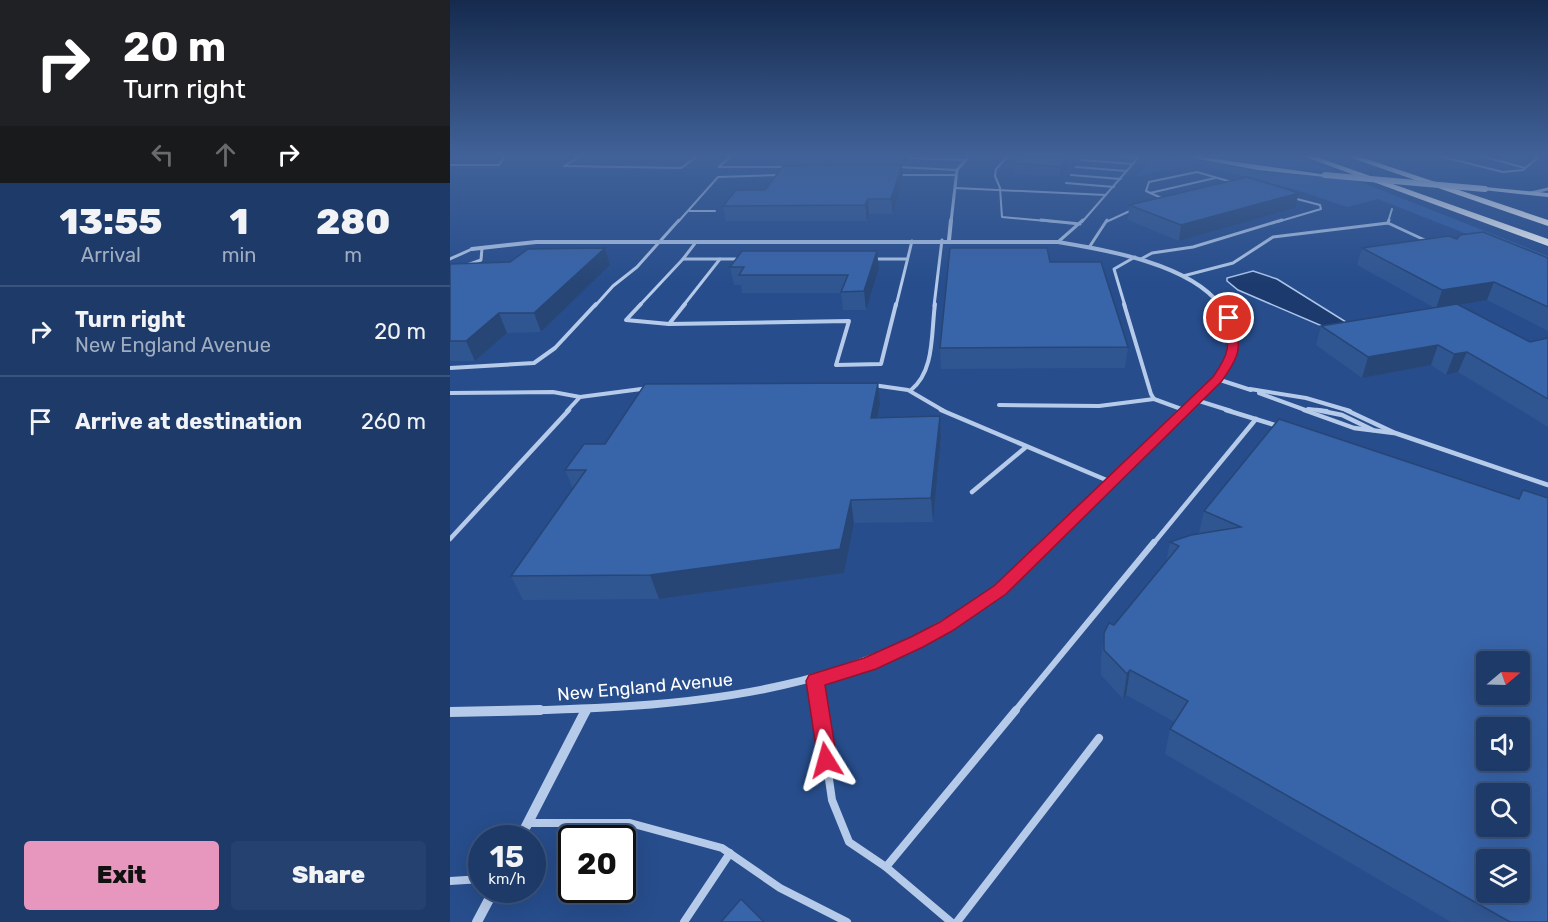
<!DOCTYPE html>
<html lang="en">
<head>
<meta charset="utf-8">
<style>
	body { margin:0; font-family:Rubik,sans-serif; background:#25416f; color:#f1f3f6; height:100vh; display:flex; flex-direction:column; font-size:22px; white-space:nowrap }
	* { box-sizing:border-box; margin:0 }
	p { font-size:20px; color:#a0adc0 }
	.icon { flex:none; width:33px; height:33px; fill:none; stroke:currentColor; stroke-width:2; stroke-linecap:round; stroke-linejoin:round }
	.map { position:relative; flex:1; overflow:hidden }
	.panel { display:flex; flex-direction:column; background:#1d3a69; width:450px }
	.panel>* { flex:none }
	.banner { background:#202124; color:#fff; overflow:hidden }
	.needle { width:39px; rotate:71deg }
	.buttons { position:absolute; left:1026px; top:651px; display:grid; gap:12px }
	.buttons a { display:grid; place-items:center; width:54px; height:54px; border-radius:6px; background:#1d3a69; box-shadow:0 6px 24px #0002,0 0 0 2px #3b547d; font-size:30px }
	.speed { position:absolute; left:18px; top:825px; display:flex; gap:12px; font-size:30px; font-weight:700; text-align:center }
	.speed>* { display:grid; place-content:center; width:78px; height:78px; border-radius:50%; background:#1d3a69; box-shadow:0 6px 24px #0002,0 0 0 2px #3b547d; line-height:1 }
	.speed small { font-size:15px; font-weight:400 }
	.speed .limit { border:3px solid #111; border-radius:9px; background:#fff; color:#111 }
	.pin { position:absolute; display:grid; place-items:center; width:51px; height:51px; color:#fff; margin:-26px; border:3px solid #fff; border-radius:50%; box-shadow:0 2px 6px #0007 }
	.me { position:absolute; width:66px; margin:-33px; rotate:352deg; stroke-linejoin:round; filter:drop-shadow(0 0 4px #0008) }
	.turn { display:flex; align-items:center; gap:21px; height:126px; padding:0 24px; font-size:27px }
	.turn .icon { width:78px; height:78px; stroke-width:2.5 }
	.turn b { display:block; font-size:42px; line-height:51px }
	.lanes { display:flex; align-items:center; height:57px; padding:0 24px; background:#0003; justify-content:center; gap:30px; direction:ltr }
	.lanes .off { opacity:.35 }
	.eta { display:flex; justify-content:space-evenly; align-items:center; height:102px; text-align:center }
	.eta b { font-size:36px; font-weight:800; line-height:42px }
	.cta { display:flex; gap:12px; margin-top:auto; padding:12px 24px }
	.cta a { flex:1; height:69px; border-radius:6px; background:#e797bd; color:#111; font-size:24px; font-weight:800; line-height:69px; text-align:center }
	.cta a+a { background:#25416f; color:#f1f3f6 }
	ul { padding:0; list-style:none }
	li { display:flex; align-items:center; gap:18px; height:90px; padding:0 24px; border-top:2px solid #3b547d }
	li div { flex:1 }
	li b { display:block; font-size:22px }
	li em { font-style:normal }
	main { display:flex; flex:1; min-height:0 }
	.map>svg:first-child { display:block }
	.green { fill:#325ea4 }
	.water { fill:#1c3a6d; stroke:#abc5eb; stroke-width:1.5 }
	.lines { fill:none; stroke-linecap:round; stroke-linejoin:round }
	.lane-far5 { stroke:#b6cbea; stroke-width:2 }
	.lane-far4 { stroke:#b6cbea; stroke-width:3 }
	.lane-far3 { stroke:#b6cbea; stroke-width:4 }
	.lane-far2 { stroke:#b6cbea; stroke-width:4.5 }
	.lane-far1 { stroke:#b6cbea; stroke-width:6 }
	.lane { stroke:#b6cbea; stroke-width:8 }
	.street-far5 { stroke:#b6cbea; stroke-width:3 }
	.street-far4 { stroke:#b6cbea; stroke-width:4 }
	.street-far3 { stroke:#b6cbea; stroke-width:4.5 }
	.street-far2 { stroke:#b6cbea; stroke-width:6 }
	.street-far1 { stroke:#b6cbea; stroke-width:8 }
	.street { stroke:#b6cbea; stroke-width:10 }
	.secondary { fill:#e1eaf9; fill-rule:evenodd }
	.highway { fill:#fff; fill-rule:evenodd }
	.secondary-bridge { stroke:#e1eaf9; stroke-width:6 }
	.wall { fill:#305691 }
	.shaded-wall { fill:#274676 }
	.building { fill:#3864a9; stroke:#274676; stroke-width:1.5; fill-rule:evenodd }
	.route { fill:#e11d48; stroke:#92132f; stroke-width:1.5 }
	.labels { text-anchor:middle; stroke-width:6; stroke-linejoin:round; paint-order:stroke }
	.street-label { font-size:18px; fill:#fff; stroke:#274d8c }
</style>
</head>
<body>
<main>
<section class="panel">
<div class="banner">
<div class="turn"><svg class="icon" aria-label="right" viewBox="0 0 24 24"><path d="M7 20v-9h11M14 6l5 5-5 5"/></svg><div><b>20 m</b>Turn right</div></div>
<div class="lanes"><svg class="icon off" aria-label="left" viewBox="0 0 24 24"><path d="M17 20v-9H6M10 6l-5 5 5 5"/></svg><svg class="icon off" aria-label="ahead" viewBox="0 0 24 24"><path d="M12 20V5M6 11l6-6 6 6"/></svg><svg class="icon" aria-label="right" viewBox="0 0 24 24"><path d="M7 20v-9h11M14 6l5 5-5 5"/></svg></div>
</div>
<div class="eta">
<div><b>13:55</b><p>Arrival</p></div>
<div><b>1</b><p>min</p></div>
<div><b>280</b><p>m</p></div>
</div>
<ul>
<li><svg class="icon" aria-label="right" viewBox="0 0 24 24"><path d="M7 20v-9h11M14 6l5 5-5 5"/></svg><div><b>Turn right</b><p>New England Avenue</p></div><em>20 m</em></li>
<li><svg class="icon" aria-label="arrive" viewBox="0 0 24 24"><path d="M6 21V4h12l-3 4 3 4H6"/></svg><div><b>Arrive at destination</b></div><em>260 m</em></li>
</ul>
<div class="cta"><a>Exit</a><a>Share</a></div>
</section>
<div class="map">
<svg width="1098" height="922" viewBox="0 0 1098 922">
	<rect width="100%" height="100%" fill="#274d8c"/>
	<g class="green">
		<path d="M694 155H710L808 171 903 179 1098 256V266L928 199 897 207 847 190 748 164 687 176 703 156Z"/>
		<path d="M749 155H835L884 171 842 169Z"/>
	</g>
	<path class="water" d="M803 271 827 279 904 327 879 329 788 290 777 281V278Z"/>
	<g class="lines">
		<g class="lane-far5">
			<path d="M133 155 114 166 231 168 249 155"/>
			<path d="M559 155 546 169 545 176 550 188 552 217 608 222"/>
			<path d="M985 155 1053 172 1073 170 1091 155"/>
			<path d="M1028 155 1075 168"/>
			<path d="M997 157 1009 155"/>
			<path d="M460 158 514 160"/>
			<path d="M631 160 683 164"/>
			<path d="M0 165H49L56 155"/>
			<path d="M269 167H338"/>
			<path d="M269 167 282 155"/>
			<path d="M448 167 507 170"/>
			<path d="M626 167 677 171"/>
			<path d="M446 175H506"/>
			<path d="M621 175 671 179"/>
			<path d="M616 183 664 187"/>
			<path d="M505 188 656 195"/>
			<path d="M700 193 765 178"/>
			<path d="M716 200 696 191 699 182 747 172 785 183"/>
			<path d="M239 211H265"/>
			<path d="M228 222 268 177 330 175"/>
			<path d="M632 222 688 158 650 155"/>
			<path d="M656 222 682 210"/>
			<path d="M827 222 871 209 870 205 843 198"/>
			<path d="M938 222 942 209"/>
		</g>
		<g class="lane-far4">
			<path d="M591 220 630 224"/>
			<path d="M938 223 939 220"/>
			<path d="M608 242 633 220"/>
			<path d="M640 246 657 220"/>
			<path d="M0 259 22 249"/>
			<path d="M270 259H291"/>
			<path d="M423 259H457"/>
			<path d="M691 259 702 253 743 247 832 220"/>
			<path d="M17 265 31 260 32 248"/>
			<path d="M733 276 783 263 823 237 938 223 979 242"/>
			<path d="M145 306 163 286 187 267 229 220"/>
			<path d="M189 306 233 259"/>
			<path d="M233 306 270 259H233L246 242"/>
			<path d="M446 306 462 241"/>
			<path d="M484 306 492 240"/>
			<path d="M675 306 664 269 685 257"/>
		</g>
		<g class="lane-far3">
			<path d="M191 304 176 320 219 324"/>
			<path d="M235 304 219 324 399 321 386 365 431 364 446 304"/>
			<path d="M674 304 701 394 704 399 734 410"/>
			<path d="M0 368 84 363 105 348 146 304"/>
			<path d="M767 379 801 390"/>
			<path d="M423 385 458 390 494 411"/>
			<path d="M800 389 856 398 900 411"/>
			<path d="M461 390C485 371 481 333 485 304"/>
			<path d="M0 393 103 392 130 397 117 411"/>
			<path d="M809 393 858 411"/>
			<path d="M130 397 199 388"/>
			<path d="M746 400 781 411"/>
			<path d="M549 405 649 406 704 399"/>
			<path d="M858 409 877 411"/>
		</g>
		<g class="lane-far2">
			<path d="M491 410 661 482"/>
			<path d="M776 410 828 426"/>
			<path d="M854 410 904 428 944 433"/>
			<path d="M867 410 892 415 923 430"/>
			<path d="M896 410 945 433 1098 485"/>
			<path d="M522 492 576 447"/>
			<path d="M0 539 119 410"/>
			<path d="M703 544 806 419"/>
		</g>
		<g class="lane-far1">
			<path d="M365 680 369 712"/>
			<path d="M564 712 704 542"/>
		</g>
		<g class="lane">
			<path d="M369 710 382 800 399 842 436 867 501 922"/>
			<path d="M79 823H180L272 848 330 888 397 922"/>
			<path d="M436 867 566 710"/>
			<path d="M0 881 32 879"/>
			<path d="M234 922 280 853"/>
			<path d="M507 922 649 738"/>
		</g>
		<g class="street-far5">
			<path d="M1081 193 1098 189"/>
			<path d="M501 222 507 170 520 155"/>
		</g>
		<g class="street-far4">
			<path d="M499 240 501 220"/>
			<path d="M22 249 86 242H608C657 250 740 264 771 306"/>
		</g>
		<path class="street-far3" d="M734 411C757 389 795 356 781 319 779 314 773 309 770 304"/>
		<path class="street-far2" d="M599 544 736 410"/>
		<g class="street-far1">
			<path d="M24 712C238 707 438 703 601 542"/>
			<path d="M136 712 137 709"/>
		</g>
		<g class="street">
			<path d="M0 712 90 710"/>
			<path d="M70 838 136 710"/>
			<path d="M27 922 44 890"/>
		</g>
		<g class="secondary">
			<path d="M727 155H739L878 175 875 177 808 170Z"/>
			<path d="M1035 187 1098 193V197L1033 190Z"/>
		</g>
		<g class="highway">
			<path d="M850 155H861L1098 239V246Z"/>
			<path d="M893 155H905L1098 220V226Z"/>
		</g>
		<path class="secondary-bridge" d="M875 175 1035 189"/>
	</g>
	<g class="wall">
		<path d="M284 155H457L454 164 285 162Z"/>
		<path d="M570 155H624L610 177 563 174V163Z"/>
		<path d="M453 179 443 214H419L417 221H276L273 206 315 190Z"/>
		<path d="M679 205 845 208 729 241 678 220Z"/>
		<path d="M1007 239 1098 258V331L1037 300 1009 305 1080 342 1098 338V427L1008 372 996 375 981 365 912 378 866 345 871 326 983 307 907 265 912 248Z"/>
		<path d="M155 248 160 265 91 332 57 333 25 361H0V264L60 262Z"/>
		<path d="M280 267 429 268 416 310H393L391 293H292L291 285H284Z"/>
		<path d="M678 347 675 368 491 369 490 348Z"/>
		<path d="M428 383 430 404 428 417 490 416 491 438 483 522 404 523 394 573 209 599 73 600 61 576 123 489 115 470 155 444Z"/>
		<path d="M1073 490 1098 922H1001L715 754 720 729 725 722 676 695 673 699 651 675V658L654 633 664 625 716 562 720 542 749 533 754 511 1068 499Z"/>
	</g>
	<g class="shaded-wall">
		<path d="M453 155H457L454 164Z"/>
		<path d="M619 155H624L610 177 611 167Z"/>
		<path d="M452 165 453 179 443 214 441 199Z"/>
		<path d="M849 193 845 208 729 241 731 225Z"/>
		<path d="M418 199 419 214 417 221 415 205Z"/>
		<path d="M155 248 160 265 91 332 84 313Z"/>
		<path d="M427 251 429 268 416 310 414 291Z"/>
		<path d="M1044 282 1037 300 986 309 992 290Z"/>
		<path d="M49 313 57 333 25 361 16 341Z"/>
		<path d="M988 345 981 365 912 378 918 357Z"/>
		<path d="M1017 352 1008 372 996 375 1004 354Z"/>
		<path d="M428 383 430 404 423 440 421 418Z"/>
		<path d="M490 416 491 438 483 522 481 498Z"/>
		<path d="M401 500 404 523 394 573 209 599 200 575Z"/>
		<path d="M680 670 676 695 673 699 677 674Z"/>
	</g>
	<g class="building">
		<path d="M570 155H619L611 167 563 163Z"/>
		<path d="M452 165 441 199H418L415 205 273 206 286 190H315L333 166Z"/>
		<path d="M797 177 849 193 731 225 679 205Z"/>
		<path d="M1033 232 1098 258V307L1044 282 992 290 912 248 999 236 1007 239 1010 235Z"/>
		<path d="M155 248 84 313H49L16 341H0V264L60 262 78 249Z"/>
		<path d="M500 248H597L600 262H651L678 347 490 348Z"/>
		<path d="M292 251H427L414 291 391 292 398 275H289L294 267H280Z"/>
		<path d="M1007 304 1080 342 1098 338V399L1017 352 1004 354 988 345 918 357 871 326Z"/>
		<path d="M428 383 421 418 490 416 481 498 401 500 390 549 200 575 61 576 136 470H115L134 444H155L195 384Z"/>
		<path d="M829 419 1069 499 1073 490 1098 498V922H1060L720 729 738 701 680 670 677 674 654 650V633L659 623 664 625 729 546 720 542 741 535 791 527 754 511ZM1036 662H1070V694H1036ZM1036 728H1070V760H1036ZM1036 794H1070V826H1036ZM1036 860H1070V892H1036Z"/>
		<path d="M291 899 314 922H271Z"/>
	</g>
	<linearGradient id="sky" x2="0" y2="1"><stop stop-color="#152a4d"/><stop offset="0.55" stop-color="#416299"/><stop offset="1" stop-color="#416299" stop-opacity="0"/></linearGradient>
	<rect width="1098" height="284" fill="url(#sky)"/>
	<path class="route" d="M779 315 784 318C792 349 790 356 771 382L556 594 502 631 473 647 426 669 375 685 387 760 384 767 376 769 369 767 356 681 359 675 414 658 461 637 490 622 544 586 763 377C780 353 780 346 774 318Z"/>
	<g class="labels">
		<g class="street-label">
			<text transform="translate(195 687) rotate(-5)" y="6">New England Avenue</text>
		</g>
	</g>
</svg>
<div class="buttons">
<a><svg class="needle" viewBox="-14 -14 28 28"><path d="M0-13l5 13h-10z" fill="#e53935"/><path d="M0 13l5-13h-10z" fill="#a0adc0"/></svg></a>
<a><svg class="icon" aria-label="sound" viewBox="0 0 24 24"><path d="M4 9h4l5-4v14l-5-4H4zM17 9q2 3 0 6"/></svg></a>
<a><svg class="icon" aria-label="search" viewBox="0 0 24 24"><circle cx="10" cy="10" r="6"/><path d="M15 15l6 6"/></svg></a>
<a><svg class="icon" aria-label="layers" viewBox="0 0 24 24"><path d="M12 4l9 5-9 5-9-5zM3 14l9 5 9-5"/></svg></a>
</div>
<div class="speed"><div>15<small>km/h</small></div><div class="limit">20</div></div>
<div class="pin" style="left:779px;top:318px;background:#d93025"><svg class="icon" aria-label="arrive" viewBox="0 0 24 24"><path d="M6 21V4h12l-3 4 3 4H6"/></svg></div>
<svg class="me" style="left:376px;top:760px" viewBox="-20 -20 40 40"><path d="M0-17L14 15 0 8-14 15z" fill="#e11d48" stroke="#fff" stroke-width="4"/></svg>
</div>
</main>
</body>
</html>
